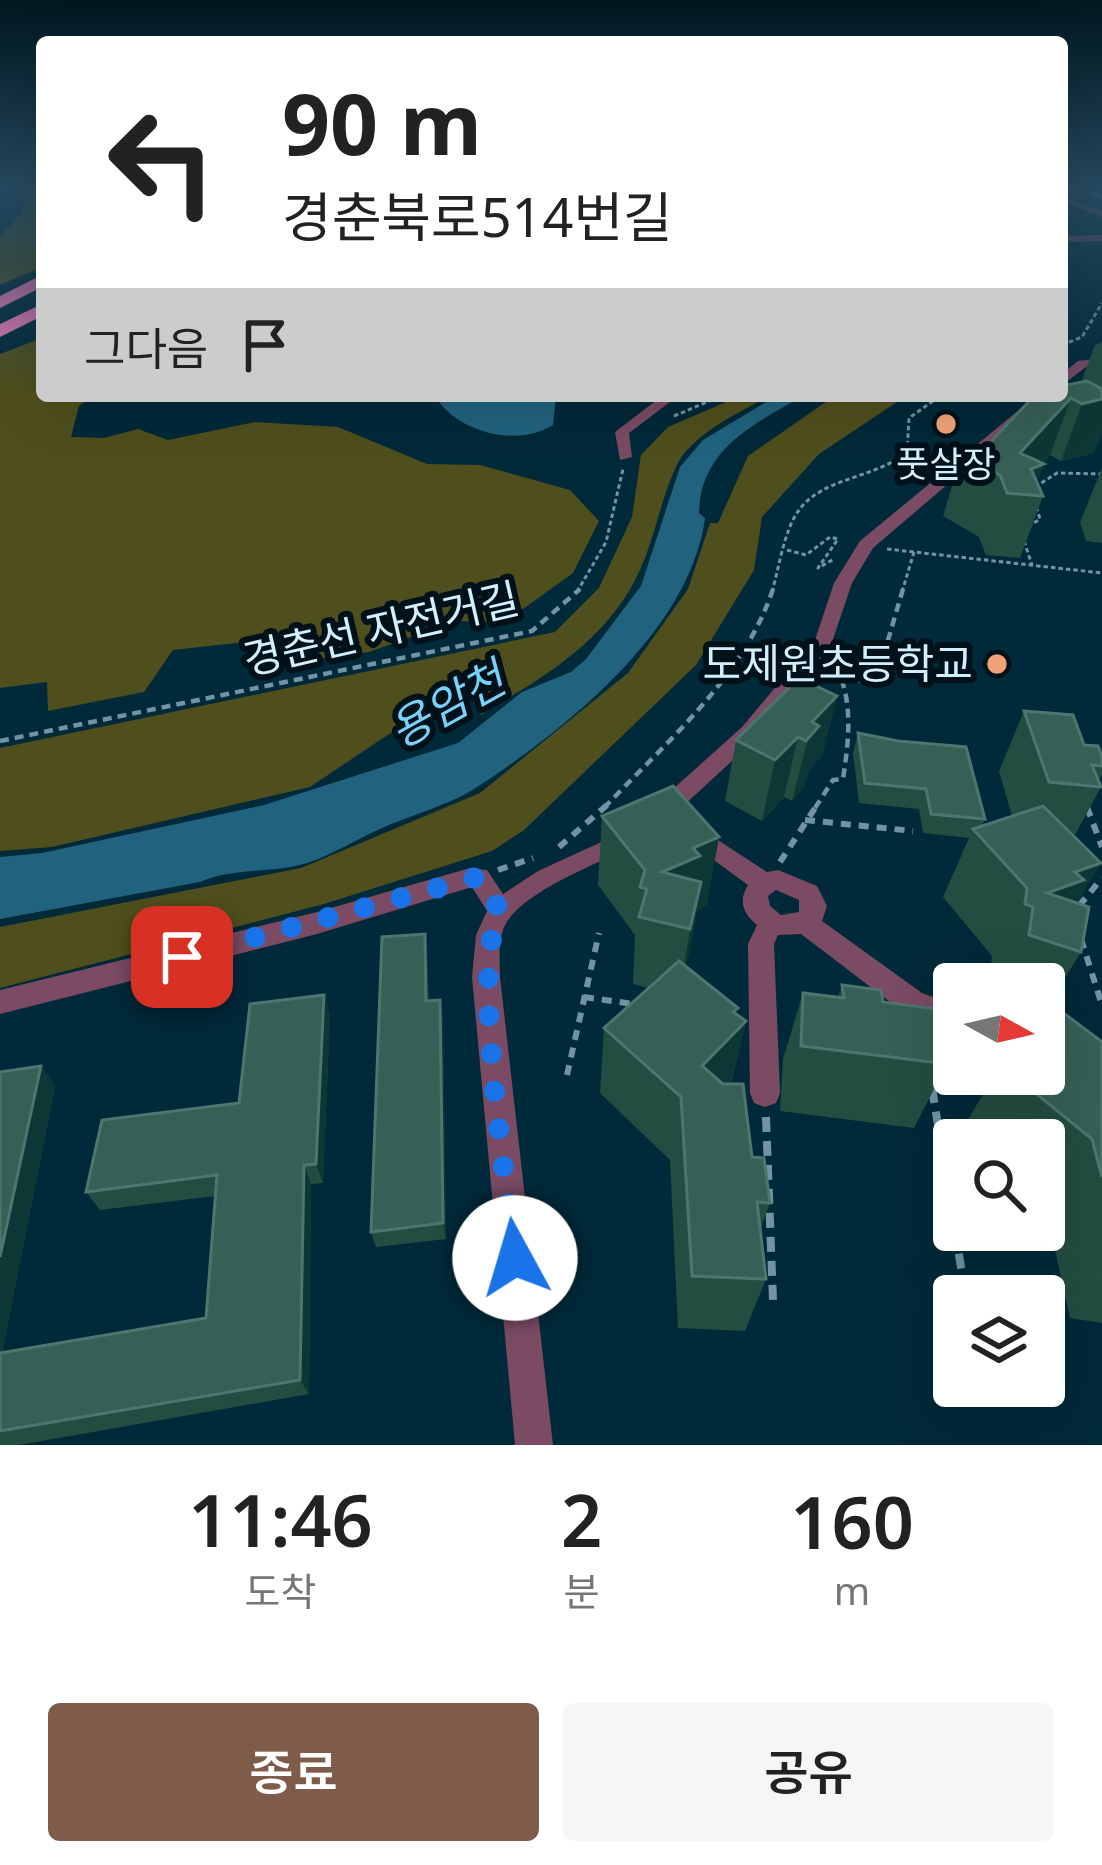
<!DOCTYPE html>
<html lang="ko">
<head>
<meta charset="utf-8">
<style>
	body { margin:0; font-family:"Noto Sans","Noto Sans KR",sans-serif; background:#f6f6f6; color:#222; height:100vh; display:flex; flex-direction:column; font-size:45px; white-space:nowrap }
	* { box-sizing:border-box; margin:0 }
	p { font-size:39px; color:#767676 }
	.icon { flex:none; width:66px; height:66px; fill:none; stroke:currentColor; stroke-width:2; stroke-linecap:round; stroke-linejoin:round }
	.map { position:relative; height:1445px; overflow:hidden }
	.panel { display:flex; flex-direction:column; background:#fff; flex:1 }
	.panel>* { flex:none }
	.banner { position:absolute; left:36px; top:36px; width:1032px; height:366px; border-radius:12px; box-shadow:0 12px 48px #0002; background:#fff; color:#222; overflow:hidden }
	.needle { width:78px; rotate:98deg }
	.buttons { position:absolute; left:933px; top:963px; display:grid; gap:24px }
	.buttons a { display:grid; place-items:center; width:132px; height:132px; border-radius:12px; background:#fff; box-shadow:0 12px 48px #0002; font-size:60px }
	.pin { position:absolute; display:grid; place-items:center; width:102px; height:102px; color:#fff; margin:-51px; border-radius:24px; box-shadow:0 6px 18px #0006 }
	.me { position:absolute; width:132px; margin:-66px; rotate:354deg; stroke-linejoin:round; filter:drop-shadow(0 0 9px #0008) }
	.turn { display:flex; align-items:center; gap:42px; height:252px; padding:0 48px; font-size:54px }
	.turn .icon { width:156px; height:156px; stroke-width:2.5 }
	.turn b { display:block; font-size:84px; line-height:102px }
	.then { display:flex; align-items:center; height:114px; padding:0 48px; background:#0003; gap:24px; font-size:45px }
	.eta { display:flex; justify-content:space-evenly; align-items:center; height:204px; text-align:center }
	.eta b { font-size:72px; font-weight:600; line-height:84px }
	.action { display:flex; gap:24px; margin-top:auto; padding:24px 48px }
	.action a { flex:1; height:138px; border-radius:12px; background:#7f5c49; color:#fff; font-size:48px; font-weight:600; line-height:138px; text-align:center }
	.action a+a { background:#f6f6f6; color:#222 }
	.map>svg:first-child { display:block }
	.green { fill:#4f4f1d }
	.water { fill:#21637e }
	.lines { fill:none; stroke-linecap:round; stroke-linejoin:round }
	.path-far3 { stroke:#7193a2; stroke-width:3; stroke-dasharray:4.5 3; stroke-linecap:butt }
	.path-far2 { stroke:#7193a2; stroke-width:4.5; stroke-dasharray:9 6; stroke-linecap:butt }
	.path-far1 { stroke:#7193a2; stroke-width:6; stroke-dasharray:10 8; stroke-linecap:butt }
	.path { stroke:#7193a2; stroke-width:8; stroke-dasharray:15 9; stroke-linecap:butt }
	.minor { fill:#7a4b63; fill-rule:evenodd }
	.highway { fill:#f07cb9; fill-rule:evenodd }
	.rail-casing { stroke:#b1d0de; stroke-width:4.5 }
	.rail { stroke:#00111a; stroke-width:3; stroke-dasharray:10; stroke-linecap:butt }
	.wall { fill:#234d41 }
	.shaded-wall { fill:#0d3735 }
	.building { fill:#365f55; stroke:#4e7570; stroke-width:3 }
	.route { stroke:#1a73e8; stroke-width:21; stroke-dasharray:0 37.8 }
	.poi-dot { fill:#f0a279; stroke:#00111a; stroke-width:4.5 }
	.labels { text-anchor:middle; stroke-width:12; stroke-linejoin:round; paint-order:stroke }
	.far-poi-label { font-size:36px; fill:#d2effd; stroke:#00111a }
	.street-label { font-size:42px; fill:#d2effd; stroke:#00111a }
	.poi-label { font-size:42px; fill:#d2effd; stroke:#00111a; text-anchor:end }
	.water-label { font-size:45px; font-style:italic; fill:#78d1f9; stroke:#00111a }
</style>
</head>
<body>
<div class="map">
<svg width="1102" height="1445" viewBox="0 0 1102 1445">
	<rect width="100%" height="100%" fill="#002939"/>
	<g class="green">
		<path d="M42 191V267L0 285V236L22 213 25 196Z"/>
		<path d="M42 338V396H92L79 406 71 437 104 438 138 429 168 440 255 422 338 427 427 464 480 465 570 490 599 521 573 573 505 622 455 621 369 652 301 661 273 639 173 650 144 692 48 711 47 682 0 688V354Z"/>
		<path d="M740 396H769C738 414 690 434 675 469 657 509 653 552 629 591 593 650 538 680 481 715L482 693 434 704 310 787 52 847 0 851V748L555 632 599 588 632 517 641 455 668 427Z"/>
		<path d="M906 396 819 454 762 517 754 570 696 665 524 830 492 851 324 904 0 988V927L301 868 480 793 628 673 688 589 710 523H718L748 456 833 397Z"/>
	</g>
	<g class="water">
		<path d="M435 396H556L553 425C517 448 456 432 435 396Z"/>
		<path d="M776 396 801 397C752 425 700 450 699 513L705 518C690 631 565 730 474 789 451 804 409 816 382 828 357 839 332 855 307 863 270 874 235 867 200 882L0 919V857L42 853 264 805 458 743 522 692 571 672 586 659 641 586 680 467 703 440Z"/>
	</g>
	<g class="lines">
		<g class="path-far3">
			<path d="M1062 345 1082 337 1102 303"/>
			<path d="M938 398 952 396"/>
			<path d="M674 416 721 396"/>
			<path d="M1035 487 1057 473 1102 474"/>
			<path d="M1028 527 1040 519 1037 509"/>
			<path d="M1024 541 1032 565"/>
			<path d="M887 549 1102 573"/>
			<path d="M787 550 806 555 830 537 838 539 818 568 834 559"/>
			<path d="M577 592 606 542 623 469"/>
			<path d="M772 592C779 568 784 530 799 510 823 477 877 478 907 452L909 418 940 396"/>
			<path d="M902 592 914 552"/>
		</g>
		<g class="path-far2">
			<path d="M843 680 876 681 903 589"/>
			<path d="M0 741 532 631 580 589"/>
			<path d="M604 808C666 742 744 677 773 589"/>
			<path d="M815 808 833 780 843 779C849 739 854 699 834 662"/>
		</g>
		<g class="path-far1">
			<path d="M1087 807 1102 847"/>
			<path d="M805 820 913 831"/>
			<path d="M559 847 607 805"/>
			<path d="M780 862 817 805"/>
			<path d="M498 870 533 858"/>
			<path d="M1079 906 1102 878"/>
			<path d="M1081 939 1102 1005"/>
			<path d="M584 997 633 1004"/>
			<path d="M567 1075 599 933"/>
		</g>
		<g class="path">
			<path d="M932 1088 954 1224"/>
			<path d="M766 1117 773 1300"/>
			<path d="M955 1230 964 1286"/>
		</g>
		<g class="minor">
			<path d="M1062 195 1102 211V217L1062 201Z"/>
			<path d="M1102 235V241L1062 242V236Z"/>
			<path d="M1102 358V366L1086 367 1062 385V374L1078 361Z"/>
			<path d="M662 396H678L629 433 632 457 620 460 615 432Z"/>
			<path d="M1036 396H1051L873 548 852 583 831 645 758 737 669 819H653L649 813 653 807 742 727 815 640 834 583 860 541Z"/>
			<path d="M693 824 767 872 778 870 817 886 827 906 822 921 922 993 954 1005V1030L902 1011 801 934 778 935 774 944 780 1093 776 1103 765 1107 754 1103 750 1093 748 944 757 925C743 913 738 901 748 885L685 839 681 833 685 827ZM776 890 799 900V912L781 915 770 906 768 896Z"/>
			<path d="M621 833 629 836 633 842 629 848C597 864 515 894 503 930 498 944 500 962 500 977L553 1445H515L472 977 476 935 487 911 472 887 317 934 0 1014V990L317 912 470 868 487 870 503 894 538 871Z"/>
		</g>
		<g class="highway">
			<path d="M42 275V287L0 308V296Z"/>
			<path d="M42 304V316L0 337V324Z"/>
		</g>
		<defs>
			<path id="rail" d="M1084 189 1102 197"/>
		</defs>
		<use href="#rail" class="rail-casing"/>
		<use href="#rail" class="rail"/>
	</g>
	<g class="wall">
		<path d="M1102 342V433L1094 453 1061 461 1050 455 1043 463 1037 483 1043 496 1020 558 986 555 979 537 943 516 961 456 986 447 1081 382 1095 345Z"/>
		<path d="M1102 468V543L1086 541 1080 522Z"/>
		<path d="M837 696 822 756 808 771 804 787 792 801 784 797 762 821 725 801 736 740Z"/>
		<path d="M1024 711 1102 757V774L1098 781 1101 787 1074 837 1081 952 1044 1012V984H996L997 975 990 972 992 956 943 897 969 838 923 833 919 809 859 803 853 753 858 733 985 819 982 826 1012 816 999 771Z"/>
		<path d="M602 816 707 905 697 910 686 967 746 1021 731 1084 752 1157 770 1203 760 1230 766 1279 745 1331 678 1328 670 1160 600 1093 604 1028 648 988 633 984 635 935 598 885Z"/>
		<path d="M425 934 427 952 429 1001 443 1018 446 1239 376 1247 371 1232Z"/>
		<path d="M842 985 883 1002 947 1064 914 1128 780 1111 783 1059 803 993 838 997Z"/>
		<path d="M324 995 330 1016 323 1183 311 1184 309 1394 19 1445H0V1072L41 1066 55 1086 2 1353 206 1318 215 1196 100 1210 86 1192 239 1103Z"/>
		<path d="M1102 1042V1323L1070 1318 1044 1200V1140H976L963 1128 995 1074H1044Z"/>
	</g>
	<g class="shaded-wall">
		<path d="M1071 398 1050 455 1041 465 1044 464 1033 495 1020 453Z"/>
		<path d="M1102 399V433L1094 453 1061 461 1082 404Z"/>
		<path d="M837 696 822 756 808 771 804 787 792 801 812 722Z"/>
		<path d="M798 737 784 797 762 821 775 760Z"/>
		<path d="M719 837 707 905 697 910 690 950 679 997 690 929 662 872 693 848Z"/>
		<path d="M1101 863 1061 931 1038 940 1047 893 1075 872Z"/>
		<path d="M425 934 427 952 429 1019 426 1001Z"/>
		<path d="M324 995 330 1016 323 1183 316 1164Z"/>
		<path d="M440 1000 443 1018 446 1239 443 1223Z"/>
		<path d="M738 1008 731 1037 746 1021 730 1086 690 1129 702 1066Z"/>
		<path d="M41 1066 55 1086 0 1362V1257Z"/>
		<path d="M304 1165 311 1184 309 1394 300 1380Z"/>
	</g>
	<g class="building">
		<path d="M1087 381 1102 389V399L1082 404 1071 398 1020 453 1044 464 1031 469 1043 496 1007 493 1000 475 961 456 986 447 1034 396H1062V386Z"/>
		<path d="M799 678 837 696 812 722 819 726 806 741 798 737 775 760 736 740Z"/>
		<path d="M1024 711 1073 715 1084 745 1098 746 1102 757V766L1092 765 1101 787 1049 782Z"/>
		<path d="M858 733 898 741 966 747 985 819 931 814 926 789 865 783Z"/>
		<path d="M673 786 719 837 693 848 700 856 662 872 701 882 690 929 639 917 647 889 640 887 645 870 602 816Z"/>
		<path d="M1043 806 1101 863 1075 872 1084 880 1047 893 1089 907 1081 952 1029 935 1033 907 1025 904 1027 888 973 829Z"/>
		<path d="M425 934 426 1001 440 1000 443 1223 371 1232 382 937Z"/>
		<path d="M679 961 738 1008 733 1012 746 1021 702 1066 723 1084H743L752 1157 764 1158 770 1203 757 1202 766 1279 692 1276 681 1097 604 1028Z"/>
		<path d="M842 985 881 990 883 1002 937 1009 947 1064 801 1046 803 993 844 998Z"/>
		<path d="M324 995 316 1164 304 1165 300 1380 0 1431V1353L206 1318 217 1175 86 1192 102 1120 239 1103 250 1004Z"/>
		<path d="M1057 1008 1102 1042V1177L1092 1139 1012 1074H1044V1021Z"/>
		<path d="M41 1066 0 1257V1072Z"/>
	</g>
	<linearGradient id="sky" x2="0" y2="1"><stop stop-color="#00171f"/><stop offset="0.48" stop-color="#26495f"/><stop offset="1" stop-color="#26495f" stop-opacity="0"/></linearGradient>
	<rect width="1102" height="392" fill="url(#sky)"/>
	<g class="lines">
		<path class="route" d="M182 957 478 877 500 910C470 967 507 1183 515 1258"/>
	</g>
	<g class="poi-dot">
		<circle cx="946" cy="424" r="12"/>
		<circle cx="997" cy="664" r="12"/>
	</g>
	<g class="labels">
		<g class="far-poi-label">
			<text x="946" y="477">풋살장</text>
		</g>
		<g class="street-label">
			<text transform="translate(381 629) rotate(-13)" y="15">경춘선 자전거길</text>
		</g>
		<g class="poi-label">
			<text x="973" y="679">도제원초등학교</text>
		</g>
		<g class="water-label">
			<text transform="translate(447 705) rotate(-29)" y="16">용암천</text>
		</g>
	</g>
</svg>
<div class="buttons">
<a><svg class="needle" viewBox="-14 -14 28 28"><path d="M0-13l5 13h-10z" fill="#e53935"/><path d="M0 13l5-13h-10z" fill="#767676"/></svg></a>
<a><svg class="icon" aria-label="search" viewBox="0 0 24 24"><circle cx="10" cy="10" r="6"/><path d="M15 15l6 6"/></svg></a>
<a><svg class="icon" aria-label="layers" viewBox="0 0 24 24"><path d="M12 4l9 5-9 5-9-5zM3 14l9 5 9-5"/></svg></a>
</div>
<div class="pin" style="left:182px;top:957px;background:#d93025"><svg class="icon" aria-label="arrive" viewBox="0 0 24 24"><path d="M6 21V4h12l-3 4 3 4H6"/></svg></div>
<svg class="me" style="left:515px;top:1258px" viewBox="-20 -20 40 40"><circle r="19" fill="#fff"/><path d="M0-13L10 11 0 6-10 11z" fill="#1a73e8"/></svg>
<div class="banner">
<div class="turn"><svg class="icon" aria-label="left" viewBox="0 0 24 24"><path d="M17 20v-9H6M10 6l-5 5 5 5"/></svg><div><b>90 m</b>경춘북로514번길</div></div>
<div class="then">그다음<svg class="icon" aria-label="arrive" viewBox="0 0 24 24"><path d="M6 21V4h12l-3 4 3 4H6"/></svg></div>
</div>
</div>
<section class="panel">
<div class="eta">
<div><b>11:46</b><p>도착</p></div>
<div><b>2</b><p>분</p></div>
<div><b>160</b><p>m</p></div>
</div>
<div class="action"><a>종료</a><a>공유</a></div>
</section>
</body>
</html>
